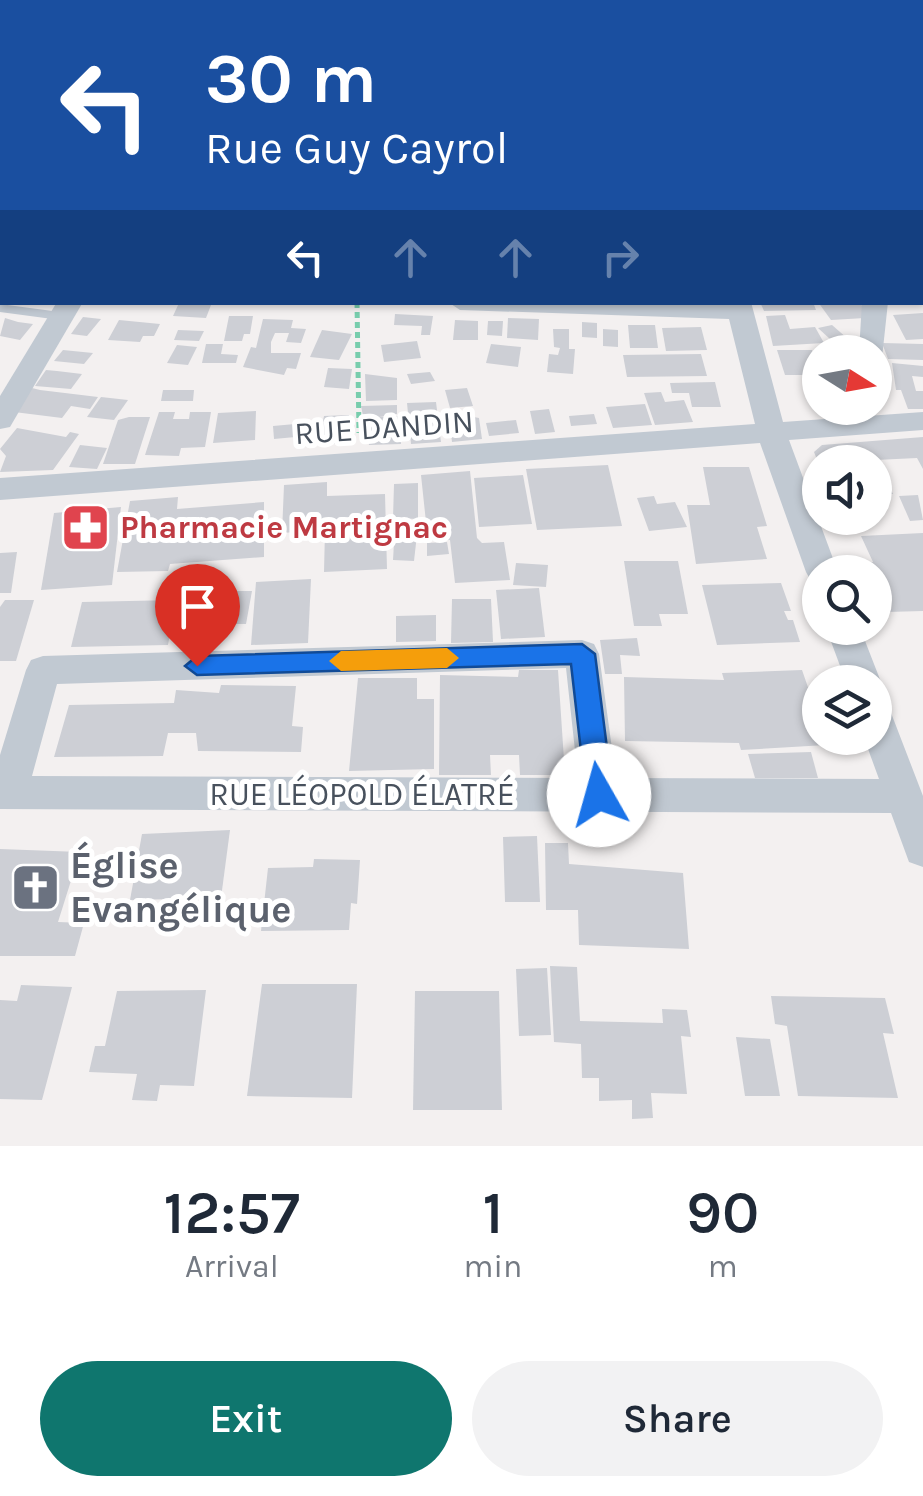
<!DOCTYPE html>
<html lang="en">
<head>
<meta charset="utf-8">
<style>
	body { margin:0; font-family:Karla,sans-serif; background:#f2f2f3; color:#1f2937; height:100vh; display:flex; flex-direction:column; font-size:38px; white-space:nowrap }
	* { box-sizing:border-box; margin:0 }
	p { font-size:32px; color:#747a83 }
	.icon { flex:none; width:55px; height:55px; fill:none; stroke:currentColor; stroke-width:2; stroke-linecap:round; stroke-linejoin:round }
	.map { position:relative; height:1146px; overflow:hidden }
	.sheet { display:flex; flex-direction:column; background:#fff; flex:1 }
	.sheet>* { flex:none }
	.hud { position:absolute; left:0px; top:0px; width:925px; height:305px; box-shadow:0 2px 8px #0004; background:#1a4fa0; color:#fff; overflow:hidden }
	.needle { width:65px; rotate:101deg }
	.fabs { position:absolute; left:802px; top:335px; display:grid; gap:20px }
	.fabs a { display:grid; place-items:center; width:90px; height:90px; border-radius:50%; background:#fff; box-shadow:0 2px 8px #0004; font-size:50px }
	.pin { position:absolute; display:grid; place-items:center; width:85px; height:85px; color:#fff; margin:-102px -42px; border-radius:50% 50% 50% 0; rotate:-45deg; box-shadow:0 0 10px #0007 }
	.pin .icon { rotate:45deg }
	.me { position:absolute; width:110px; margin:-55px; rotate:353deg; stroke-linejoin:round; filter:drop-shadow(0 0 8px #0008) }
	.turn { display:flex; align-items:center; gap:35px; height:210px; padding:0 40px; font-size:45px }
	.turn .icon { width:130px; height:130px; stroke-width:2.5 }
	.turn b { display:block; font-size:70px; line-height:85px }
	.lanes { display:flex; align-items:center; height:95px; padding:0 40px; background:#0003; justify-content:center; gap:50px; direction:ltr }
	.lanes .off { opacity:.35 }
	.eta { display:flex; justify-content:space-evenly; align-items:center; height:170px; text-align:center }
	.eta b { font-size:60px; font-weight:600; line-height:70px }
	.button { display:flex; gap:20px; margin-top:auto; padding:20px 40px }
	.button a { flex:1; height:115px; border-radius:60px; background:#0f766e; color:#fff; font-size:40px; font-weight:600; line-height:115px; text-align:center }
	.button a+a { background:#f2f2f3; color:#1f2937 }
	.map>svg:first-child { display:block }
	.building { fill:#cdcfd5 }
	.lines { fill:none; stroke-linecap:round; stroke-linejoin:round }
	.path { stroke:#78cdad; stroke-width:5; stroke-dasharray:6 4; stroke-linecap:butt }
	.lane { fill:#c1c9d2; fill-rule:evenodd }
	.street { fill:#c1c9d2; fill-rule:evenodd }
	.secondary { stroke:#c3cbd8; stroke-width:45 }
	.route { fill:#1a73e8; stroke:#114b97; stroke-width:2.5 }
	.slow { fill:#f59e0b }
	.labels { text-anchor:middle; stroke-width:10; stroke-linejoin:round; paint-order:stroke }
	.street-label { font-size:32px; fill:#48515d; stroke:#fff }
	.health-label { font-size:32px; font-weight:bold; fill:#be3a42; stroke:#fff; text-anchor:start }
	.near-worship-label { font-size:38px; font-weight:bold; fill:#5b616d; stroke:#fff; text-anchor:start }
</style>
</head>
<body>
<div class="map">
<svg width="923" height="1146" viewBox="0 0 923 1146">
	<rect width="100%" height="100%" fill="#f3f0f0"/>
	<g class="building">
		<path d="M760 302H813L816 310 764 311Z"/>
		<path d="M818 302H861L865 318 831 320Z"/>
		<path d="M179 303 211 305 206 318 173 316Z"/>
		<path d="M923 313V339L906 340 893 315Z"/>
		<path d="M395 314 433 316 430 335H421L422 326 394 325Z"/>
		<path d="M785 315 790 329 815 327 824 343 773 346 766 316Z"/>
		<path d="M229 316H253L250 334H244L242 341H224Z"/>
		<path d="M83 317 101 319 87 336 71 334Z"/>
		<path d="M5 318 18 322 33 324 20 340 0 336Z"/>
		<path d="M508 318 539 319 538 340 507 338Z"/>
		<path d="M263 319 293 320 291 328 306 329 301 343 286 342 289 333H275L271 342V353H301L296 369 287 368 284 375 243 367 251 347 256 348Z"/>
		<path d="M119 320 160 324 154 336H143L140 342 108 340Z"/>
		<path d="M455 320 478 321V340H453Z"/>
		<path d="M488 321H503L502 336 487 335Z"/>
		<path d="M582 322 597 323V338L582 337Z"/>
		<path d="M628 325H655L658 348H630Z"/>
		<path d="M832 325 856 346 843 351 818 328Z"/>
		<path d="M701 327 707 350 666 351 662 328Z"/>
		<path d="M553 329H569V349H575L573 374 547 372 549 354 558 355 560 348 554 347Z"/>
		<path d="M603 329 618 330V347L603 346Z"/>
		<path d="M178 330 204 331 199 341 174 340Z"/>
		<path d="M322 330 352 334 339 360 310 357Z"/>
		<path d="M417 341 421 358 384 362 381 345Z"/>
		<path d="M882 343 923 344V360L888 359Z"/>
		<path d="M206 344H223L221 354 238 355 236 363H202Z"/>
		<path d="M491 344 521 347 518 367 486 363Z"/>
		<path d="M177 345 197 347 188 365 167 363Z"/>
		<path d="M63 350 93 353 84 364 54 361Z"/>
		<path d="M777 350H812L820 375H785Z"/>
		<path d="M701 354 707 376 627 377 623 355Z"/>
		<path d="M892 363 923 366V377L912 376 916 391H923V409H908L901 390H896Z"/>
		<path d="M328 368 352 369 349 389 324 387Z"/>
		<path d="M46 370 57 371 82 374 71 389 35 386Z"/>
		<path d="M430 372 435 381 411 384 407 374Z"/>
		<path d="M365 374 397 378V400L366 401Z"/>
		<path d="M715 382 721 407H692L689 393H672L670 383Z"/>
		<path d="M32 388 40 390 98 397 90 409 71 406 62 418 14 412Z"/>
		<path d="M467 388 473 406 450 408 445 390Z"/>
		<path d="M163 390H194L193 401H161Z"/>
		<path d="M661 392 665 402 684 400 693 422 655 425 644 393Z"/>
		<path d="M101 397 128 400 114 420 87 417Z"/>
		<path d="M436 402 441 442 411 444 407 403Z"/>
		<path d="M645 404 652 425 613 428 606 407Z"/>
		<path d="M397 405V414L379 417 399 416 401 444 369 445 361 406Z"/>
		<path d="M549 409 555 432 535 434 530 411Z"/>
		<path d="M256 411 255 440 213 443 218 413Z"/>
		<path d="M159 412H175L173 419H189L190 412H211L205 447 181 448 179 456 145 455Z"/>
		<path d="M448 412 479 418 482 439 452 442Z"/>
		<path d="M594 414 597 424 571 426 569 416Z"/>
		<path d="M349 415 346 444H318L324 416Z"/>
		<path d="M129 417H150L135 464H103L118 420Z"/>
		<path d="M516 420 519 433 489 436 486 423Z"/>
		<path d="M306 423V436L274 439 273 426Z"/>
		<path d="M17 428 66 437 70 432 79 434 53 470 0 472 6 456 0 449Z"/>
		<path d="M923 437V469L917 458 876 460 893 494 875 495V462H818L814 452 822 445Z"/>
		<path d="M80 445 107 448 97 469 69 467Z"/>
		<path d="M608 465 622 526 537 530 526 469Z"/>
		<path d="M703 467H749L767 526 757 527 767 559 696 564 687 505H710Z"/>
		<path d="M470 471 477 538 482 543 504 542 510 580 455 583 450 540 428 541 421 475Z"/>
		<path d="M523 475 532 524 479 527 474 478Z"/>
		<path d="M327 482V496L385 494 387 569 324 572 325 530 282 533 284 485Z"/>
		<path d="M418 483V519L393 518 394 484Z"/>
		<path d="M918 495 923 520 910 521 899 496Z"/>
		<path d="M654 496 657 504 675 502 687 527 649 531 637 498Z"/>
		<path d="M178 497 177 509 264 502V557L170 564 168 571 117 572 130 501Z"/>
		<path d="M121 507 112 585 41 590 54 513Z"/>
		<path d="M395 526H418L414 561 393 560Z"/>
		<path d="M923 533V611L887 612 875 572 867 563 873 562 861 536Z"/>
		<path d="M447 542 449 554 427 556V543Z"/>
		<path d="M17 552 11 593H0V553Z"/>
		<path d="M624 561H678L688 614H659L662 626H634Z"/>
		<path d="M516 563 548 565 546 587 513 585Z"/>
		<path d="M311 579 308 643 251 645 256 582Z"/>
		<path d="M781 583 791 611H784L788 620H793L800 642 717 645 702 585Z"/>
		<path d="M539 588 545 637 501 639 496 590Z"/>
		<path d="M217 591H252L246 624H211Z"/>
		<path d="M452 599H491L493 642 451 643Z"/>
		<path d="M5 600H34L16 661H0V607Z"/>
		<path d="M176 600 168 645 71 647 82 602Z"/>
		<path d="M436 615V641L396 642V616Z"/>
		<path d="M637 638 640 656 620 655 622 674H605L600 640Z"/>
		<path d="M519 670H558L565 775H520L519 755H490L491 775H439L440 675 518 677Z"/>
		<path d="M802 670 819 719 820 738 826 745 741 750 739 743 625 741 624 677 724 680 722 673Z"/>
		<path d="M358 678H417V699H434V769L349 771Z"/>
		<path d="M221 685 296 686 292 726 303 727 301 752 198 751 196 733H168L163 756 54 757 69 705 174 703 176 690 219 693Z"/>
		<path d="M811 752 818 778H755L748 754Z"/>
		<path d="M230 830 221 898 130 900 142 834Z"/>
		<path d="M537 836 540 902H505L503 837Z"/>
		<path d="M545 843H568L569 864 683 873 689 949 579 945 578 910H546Z"/>
		<path d="M0 849 80 852 58 922 84 923 75 956H0Z"/>
		<path d="M314 859 360 860 357 904 351 903 349 930 261 931 268 868 313 867Z"/>
		<path d="M550 966 577 967 580 1021 663 1023 662 1009 687 1010 691 1037 681 1036 687 1094 651 1093 653 1118 632 1119V1100L599 1101V1078H582L581 1044 554 1042Z"/>
		<path d="M547 968 551 1035 519 1036 516 969Z"/>
		<path d="M262 984H357L352 1098 247 1096Z"/>
		<path d="M21 985 72 987 42 1100 0 1099V1000L17 1001Z"/>
		<path d="M206 990 194 1086 160 1085 157 1101 132 1100 137 1074 89 1072 95 1046H105L117 991Z"/>
		<path d="M415 991H499L502 1110H413Z"/>
		<path d="M771 996 885 998 894 1034 883 1033 898 1098 798 1096 787 1026 775 1024Z"/>
		<path d="M736 1037 770 1039 780 1096H745Z"/>
	</g>
	<g class="lines">
		<path class="path" d="M357 302 359 433"/>
		<g class="lane">
			<path d="M923 218V225H922V218Z"/>
			<path d="M0 304 60 312 66 316 60 320 0 312Z"/>
		</g>
		<g class="street">
			<path d="M602 0H620L621 2H603Z"/>
			<rect x="0" y="124" width="2" height="12"/>
			<path d="M57 302H83L10 427 0 429V396Z"/>
			<path d="M448 302H751L783 422 923 412V430L789 440 838 572H820V583L811 581 806 572 760 443 0 500V478L755 424 729 319 460 310Z"/>
			<path d="M862 302H888L882 358 875 359V352H859Z"/>
			<path d="M826 628H860L881 682 875 692V682H846Z"/>
			<path d="M582 640 594 644 599 654 616 778 879 779 864 738H875V701L888 705 923 796V867L909 862 891 813 0 809V755L26 670 31 660 43 656ZM566 668 578 778 32 776 57 684Z"/>
		</g>
		<path class="secondary" d="M3 2 6 0"/>
	</g>
	<path class="route" d="M582 644 595 654 613 795 609 803H590L586 795 571 664 197 675 185 666 197 656Z"/>
	<path class="slow" d="M447 648 459 658 447 668 341 671 329 661 341 651Z"/>
	<defs>
		<symbol id="pharmacy-square" viewBox="-11 -11 22 22"><rect x="-9" y="-9" width="18" height="18" rx="4" fill="#e0444e" stroke="#fff"/><path d="M-2-6h4v4h4v4h-4v4h-4v-4h-4v-4h4Z" fill="#fff"/></symbol>
		<symbol id="church-square" viewBox="-11 -11 22 22"><rect x="-9" y="-9" width="18" height="18" rx="4" fill="#6b7280" stroke="#fff"/><path d="M-1.2-6h2.4v3.5h3.3v2.4h-3.3V6h-2.4V-.1h-3.3v-2.4h3.3Z" fill="#fff"/></symbol>
	</defs>
	<g fill-rule="evenodd">
		<use href="#pharmacy-square" x="58" y="500" width="55" height="55"/>
		<use href="#church-square" x="8" y="860" width="55" height="55"/>
	</g>
	<g class="labels">
		<g class="street-label">
			<text transform="translate(384 427) rotate(-4)" y="11">RUE DANDIN</text>
			<text x="362" y="805">RUE LÉOPOLD ÉLATRÉ</text>
		</g>
		<g class="health-label">
			<text x="120" y="538">Pharmacie Martignac</text>
		</g>
		<g class="near-worship-label">
			<text x="70" y="878">Église<tspan x="70" dy="44">Evangélique</tspan></text>
		</g>
	</g>
</svg>
<div class="fabs">
<a><svg class="needle" viewBox="-14 -14 28 28"><path d="M0-13l5 13h-10z" fill="#e53935"/><path d="M0 13l5-13h-10z" fill="#747a83"/></svg></a>
<a><svg class="icon" aria-label="sound" viewBox="0 0 24 24"><path d="M4 9h4l5-4v14l-5-4H4zM17 9q2 3 0 6"/></svg></a>
<a><svg class="icon" aria-label="search" viewBox="0 0 24 24"><circle cx="10" cy="10" r="6"/><path d="M15 15l6 6"/></svg></a>
<a><svg class="icon" aria-label="layers" viewBox="0 0 24 24"><path d="M12 4l9 5-9 5-9-5zM3 14l9 5 9-5"/></svg></a>
</div>
<div class="pin" style="left:197px;top:666px;background:#d93025"><svg class="icon" aria-label="arrive" viewBox="0 0 24 24"><path d="M6 21V4h12l-3 4 3 4H6"/></svg></div>
<svg class="me" style="left:599px;top:795px" viewBox="-20 -20 40 40"><circle r="19" fill="#fff"/><path d="M0-13L10 11 0 6-10 11z" fill="#1a73e8"/></svg>
<div class="hud">
<div class="turn"><svg class="icon" aria-label="left" viewBox="0 0 24 24"><path d="M17 20v-9H6M10 6l-5 5 5 5"/></svg><div><b>30 m</b>Rue Guy Cayrol</div></div>
<div class="lanes"><svg class="icon" aria-label="left" viewBox="0 0 24 24"><path d="M17 20v-9H6M10 6l-5 5 5 5"/></svg><svg class="icon off" aria-label="ahead" viewBox="0 0 24 24"><path d="M12 20V5M6 11l6-6 6 6"/></svg><svg class="icon off" aria-label="ahead" viewBox="0 0 24 24"><path d="M12 20V5M6 11l6-6 6 6"/></svg><svg class="icon off" aria-label="right" viewBox="0 0 24 24"><path d="M7 20v-9h11M14 6l5 5-5 5"/></svg></div>
</div>
</div>
<section class="sheet">
<div class="eta">
<div><b>12:57</b><p>Arrival</p></div>
<div><b>1</b><p>min</p></div>
<div><b>90</b><p>m</p></div>
</div>
<div class="button"><a>Exit</a><a>Share</a></div>
</section>
</body>
</html>
